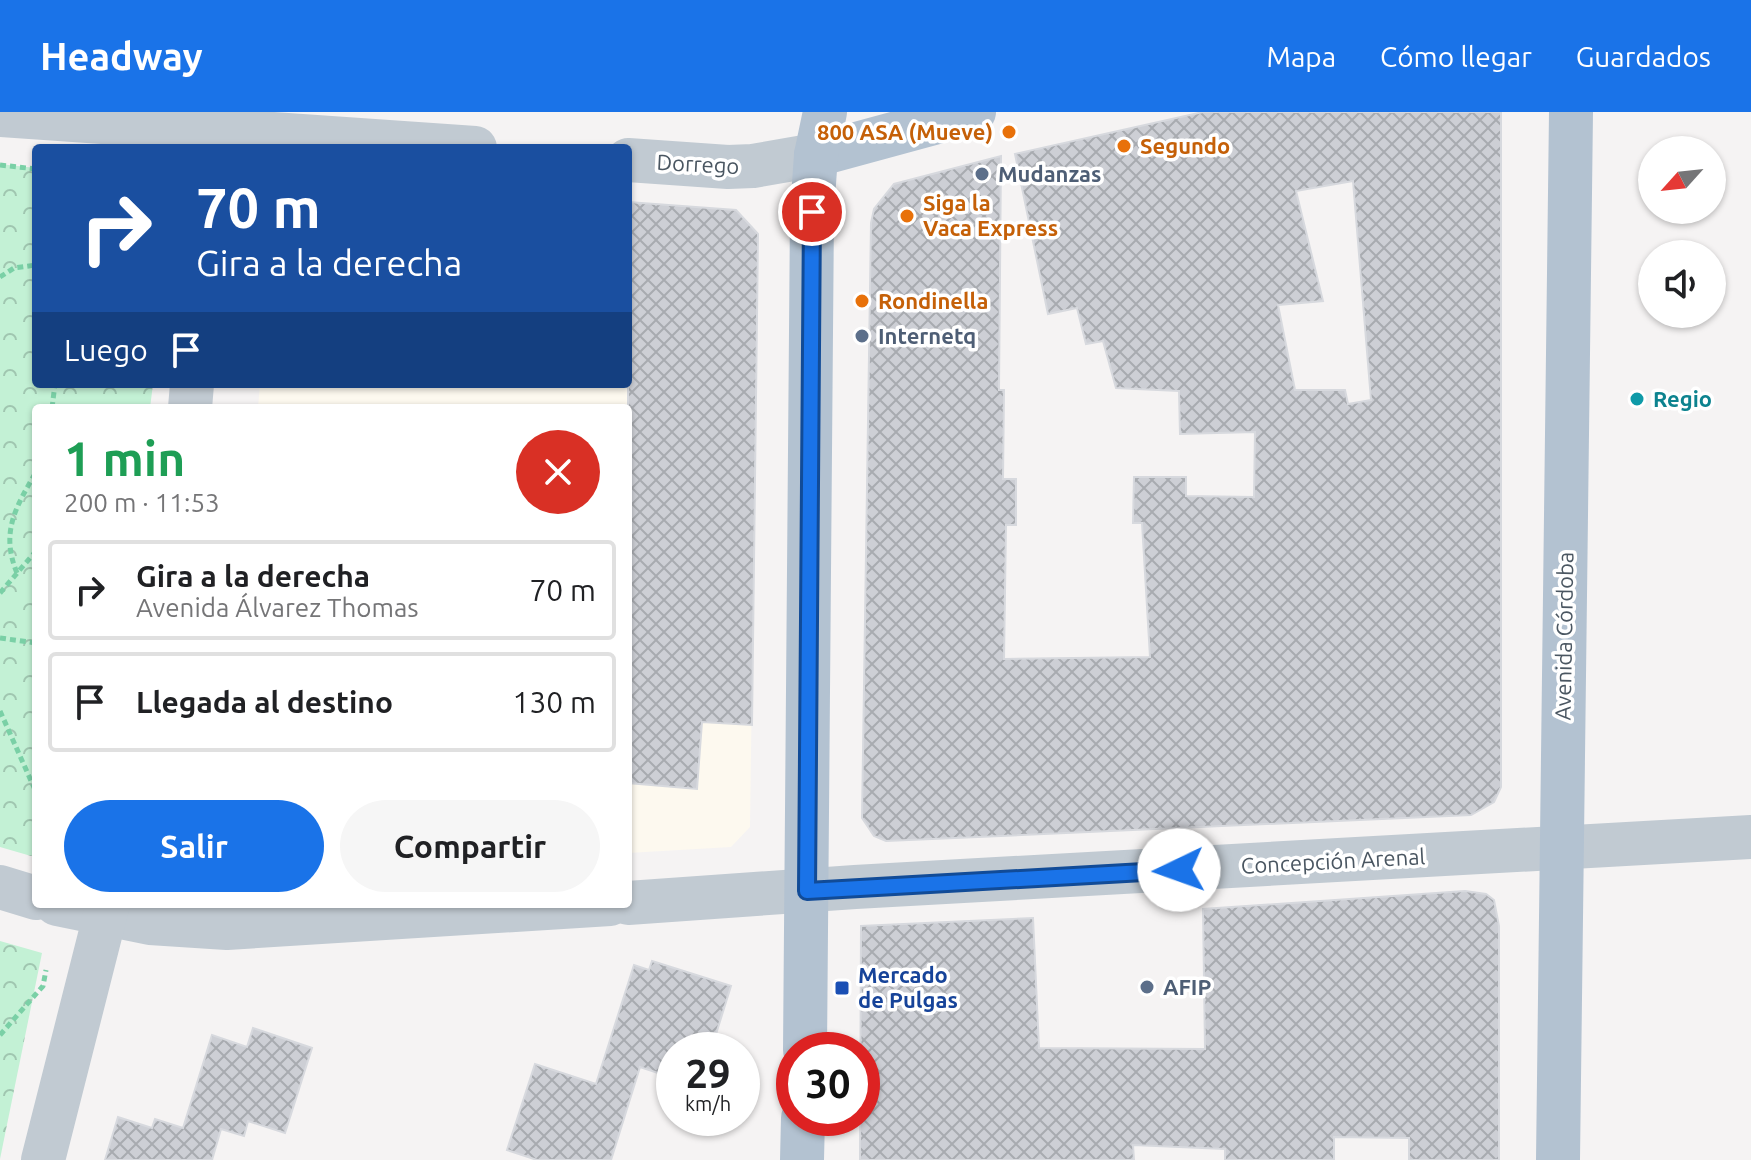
<!DOCTYPE html>
<html lang="es">
<head>
<meta charset="utf-8">
<style>
	body { margin:0; font-family:Ubuntu,sans-serif; background:#f6f6f6; color:#202124; height:100vh; display:flex; flex-direction:column; font-size:30px; white-space:nowrap }
	* { box-sizing:border-box; margin:0 }
	p { font-size:26px; color:#757577 }
	.icon { flex:none; width:44px; height:44px; fill:none; stroke:currentColor; stroke-width:2; stroke-linecap:round; stroke-linejoin:round }
	.map { position:relative; flex:1; overflow:hidden }
	.details { position:absolute; left:32px; top:292px; width:600px; height:504px; display:flex; flex-direction:column; background:#fff; border-radius:8px; box-shadow:0 2px 6px #0004 }
	.details>* { flex:none }
	.top-card { position:absolute; left:32px; top:32px; width:600px; height:244px; border-radius:8px; box-shadow:0 2px 6px #0004; background:#1a4fa0; color:#fff; overflow:hidden }
	.needle { width:52px; rotate:243deg }
	.buttons { position:absolute; left:1638px; top:24px; display:grid; gap:16px }
	.buttons a { display:grid; place-items:center; width:88px; height:88px; border-radius:50%; background:#fff; box-shadow:0 2px 6px #0004; font-size:40px }
	.speed { position:absolute; left:656px; top:920px; display:flex; gap:16px; font-size:40px; font-weight:700; text-align:center }
	.speed>* { display:grid; place-content:center; width:104px; height:104px; border-radius:50%; background:#fff; box-shadow:0 2px 6px #0004; line-height:1 }
	.speed small { font-size:20px; font-weight:400 }
	.speed .limit { border:12px solid #d22; background:#fff; color:#111 }
	.pin { position:absolute; display:grid; place-items:center; width:68px; height:68px; color:#fff; margin:-34px; border:4px solid #fff; border-radius:50%; box-shadow:0 2px 8px #0007 }
	.me { position:absolute; width:88px; margin:-44px; rotate:267deg; stroke-linejoin:round; filter:drop-shadow(0 0 6px #0008) }
	.turn { display:flex; align-items:center; gap:28px; height:168px; padding:0 32px; font-size:36px }
	.turn .icon { width:104px; height:104px; stroke-width:2.5 }
	.turn b { display:block; font-size:56px; line-height:68px }
	.then { display:flex; align-items:center; height:76px; padding:0 32px; background:#0003; gap:16px; font-size:30px }
	.round { display:grid; place-items:center; flex:none; width:84px; height:84px; border-radius:42px; background:#f6f6f6 }
	.overview { display:flex; align-items:center; justify-content:space-between; height:136px; padding:0 32px }
	h1 { font-size:48px; font-weight:600; line-height:60px; color:#1e9e55 }
	.button { display:flex; gap:16px; margin-top:auto; padding:16px 32px }
	.button a { flex:1; height:92px; border-radius:48px; background:#1a73e8; color:#fff; font-size:32px; font-weight:600; line-height:92px; text-align:center }
	.button a+a { background:#f6f6f6; color:#202124 }
	ul { padding:0; list-style:none }
	li { display:flex; align-items:center; gap:24px; height:100px; margin:0 16px 12px; padding:0 16px; border:4px solid #e0e0e0; border-radius:8px }
	li div { flex:1 }
	li b { display:block; font-size:30px }
	li em { font-style:normal }
	header { display:flex; align-items:center; gap:48px; box-sizing:border-box; height:112px; padding:0 40px; background:#1a73e8; color:#fff }
	header strong { font-size:38px }
	nav { display:flex; gap:44px; margin-inline-start:auto; font-size:28px }
	.map>svg:first-child { display:block }
	.commercial { fill:#fdf9ef }
	.park { fill:url(#park-crowns) }
	.building { fill:url(#building-cross-hatch); stroke:#d7d9de; stroke-width:2; fill-rule:evenodd }
	.lines { fill:none; stroke-linecap:round; stroke-linejoin:round }
	.path { stroke:#7ad0a6; stroke-width:5; stroke-dasharray:6 4; stroke-linecap:butt }
	.minor { stroke:#c1cad2; stroke-width:44 }
	.major { stroke:#b3c2d1; stroke-width:44 }
	.route-casing { stroke:#114b97; stroke-width:20 }
	.route { stroke:#1a73e8; stroke-width:14 }
	.food-dot { fill:#e8710a; stroke:#fff; stroke-width:3 }
	.service-dot { fill:#5c6f8a; stroke:#fff; stroke-width:3 }
	.culture-dot { fill:#0f9aa8; stroke:#fff; stroke-width:3 }
	.transit-dot { fill:#1a4fb4; stroke:#fff; stroke-width:3 }
	.labels { text-anchor:middle; stroke-width:7; stroke-linejoin:round; paint-order:stroke }
	.food-label { font-size:22px; font-weight:bold; fill:#c56008; stroke:#fff; text-anchor:start }
	.street-label { font-size:22px; fill:#4a5661; stroke:#fff }
	.service-label { font-size:22px; font-weight:bold; fill:#4e5e75; stroke:#fff; text-anchor:start }
	.culture-label { font-size:22px; font-weight:bold; fill:#0d838f; stroke:#fff; text-anchor:start }
	.transit-label { font-size:22px; font-weight:bold; fill:#164399; stroke:#fff; text-anchor:start }
</style>
</head>
<body>
<header>
<strong>Headway</strong>
<nav><a>Mapa</a><a>Cómo llegar</a><a>Guardados</a></nav>
</header>
<div class="map">
<svg width="1751" height="1048" viewBox="0 0 1751 1048">
	<defs>
		<pattern id="park-crowns" width="20" height="18" patternUnits="userSpaceOnUse" patternTransform="scale(2)"><rect width="20" height="18" fill="#c3f1d5"/><path d="M2 6a3 3 0 1 1 6 0M12 15a3 3 0 1 1 6 0" fill="none" stroke="#a0c6b0"/></pattern>
		<pattern id="building-cross-hatch" width="8" height="8" patternUnits="userSpaceOnUse" patternTransform="scale(2)"><rect width="8" height="8" fill="#cdcfd5"/><path d="M0 0l8 8M0 8l8-8" fill="none" stroke="#a8abb0"/></pattern>
	</defs>
	<rect width="100%" height="100%" fill="#f5f3f3"/>
	<path class="commercial" d="M736 98 758 122 750 715 731 735 628 741V296H258L260 272H628Z"/>
	<g class="park">
		<path d="M0 52 36 56V272H153L150 296H36V742L31 744 0 735Z"/>
		<path d="M0 829 42 841 0 1047Z"/>
	</g>
	<g class="building">
		<path d="M1203 0H1501V675L1494 690 1471 703 886 729 874 724 862 706 871 111 874 97 894 72 1001 44 999 278H1004L1003 367H1016V413H1006L1004 547 1150 545 1142 411H1133L1134 365H1186V384L1254 385 1255 320 1180 322 1179 279 1116 276 1103 229 1086 232 1077 196 1048 202 1015 42ZM1353 69 1371 288 1348 292 1345 278H1295L1278 193 1323 189 1296 79Z"/>
		<path d="M628 90 736 98 758 122 752 613 702 610 697 677 628 671Z"/>
		<path d="M1465 779 1486 782 1494 788 1499 814V1048H1409V1026L1334 1025V1048H1225V1037L1133 1033 1134 1048H860L861 814 1033 806 1039 936 1205 937 1203 797Z"/>
		<path d="M652 849 731 874 711 938H674V957L667 955 664 963 640 955 611 1048H537L507 1038 535 952 596 972 634 853 649 858Z"/>
		<path d="M253 916 312 936 285 1021 248 1009 244 1024 221 1017 212 1048H105L118 1005 152 1016 155 1007 183 1016 212 923 247 935Z"/>
	</g>
	<g class="lines">
		<g class="path">
			<path d="M0 53 36 57"/>
			<path d="M0 165 14 156 36 153"/>
			<path d="M52 296 55 272"/>
			<path d="M17 461C0 420 16 395 36 360"/>
			<path d="M0 481 36 439"/>
			<path d="M0 526 36 531"/>
			<path d="M0 599 36 680"/>
			<path d="M0 923 43 874 46 858"/>
		</g>
		<g class="minor">
			<path d="M0 3 475 36"/>
			<path d="M628 48 728 55 753 54 816 43"/>
			<path d="M190 296 192 272"/>
			<path d="M0 775 36 786"/>
			<path d="M628 791 855 775 1751 725"/>
			<path d="M57 792 150 811 227 816 610 792"/>
			<path d="M43 1048 108 792"/>
		</g>
		<g class="major">
			<path d="M816 43 974 0"/>
			<path d="M805 938 812 100 816 43 825 0"/>
			<path d="M802 1048 803 1006"/>
			<path d="M1558 1048 1571 0"/>
		</g>
	</g>
	<g class="lines">
		<defs>
			<path id="route" d="M812 100 807 779 1179 758"/>
		</defs>
		<use href="#route" class="route-casing"/>
		<use href="#route" class="route"/>
	</g>
	<g class="food-dot">
		<circle cx="1009" cy="20" r="8"/>
		<circle cx="1124" cy="34" r="8"/>
		<circle cx="907" cy="104" r="8"/>
		<circle cx="862" cy="189" r="8"/>
	</g>
	<g class="service-dot">
		<circle cx="982" cy="62" r="8"/>
		<circle cx="862" cy="224" r="8"/>
		<circle cx="1147" cy="875" r="8"/>
	</g>
	<circle class="culture-dot" cx="1637" cy="287" r="8"/>
	<rect class="transit-dot" x="834" y="868" width="16" height="16" rx="4"/>
	<g class="labels">
		<g class="food-label">
			<text x="993" y="28" text-anchor="end">800 ASA (Mueve)</text>
			<text x="1140" y="42">Segundo</text>
			<text x="923" y="99">Siga la<tspan x="923" dy="25">Vaca Express</tspan></text>
			<text x="878" y="197">Rondinella</text>
		</g>
		<g class="street-label">
			<text transform="translate(698 52) rotate(3)" y="8">Dorrego</text>
			<text transform="translate(1564 524) rotate(-89)" y="8">Avenida Córdoba</text>
			<text transform="translate(1333 749) rotate(-3)" y="8">Concepción Arenal</text>
		</g>
		<g class="service-label">
			<text x="998" y="70">Mudanzas</text>
			<text x="878" y="232">Internetq</text>
			<text x="1163" y="883">AFIP</text>
		</g>
		<g class="culture-label">
			<text x="1653" y="295">Regio</text>
		</g>
		<g class="transit-label">
			<text x="858" y="871">Mercado<tspan x="858" dy="25">de Pulgas</tspan></text>
		</g>
	</g>
</svg>
<div class="buttons">
<a><svg class="needle" viewBox="-14 -14 28 28"><path d="M0-13l5 13h-10z" fill="#e53935"/><path d="M0 13l5-13h-10z" fill="#757577"/></svg></a>
<a><svg class="icon" aria-label="sound" viewBox="0 0 24 24"><path d="M4 9h4l5-4v14l-5-4H4zM17 9q2 3 0 6"/></svg></a>
</div>
<div class="speed"><div>29<small>km/h</small></div><div class="limit">30</div></div>
<div class="pin" style="left:812px;top:100px;background:#d93025"><svg class="icon" aria-label="arrive" viewBox="0 0 24 24"><path d="M6 21V4h12l-3 4 3 4H6"/></svg></div>
<svg class="me" style="left:1179px;top:758px" viewBox="-20 -20 40 40"><circle r="19" fill="#fff"/><path d="M0-13L10 11 0 6-10 11z" fill="#1a73e8"/></svg>
<div class="top-card">
<div class="turn"><svg class="icon" aria-label="right" viewBox="0 0 24 24"><path d="M7 20v-9h11M14 6l5 5-5 5"/></svg><div><b>70 m</b>Gira a la derecha</div></div>
<div class="then">Luego<svg class="icon" aria-label="arrive" viewBox="0 0 24 24"><path d="M6 21V4h12l-3 4 3 4H6"/></svg></div>
</div>
<section class="details">
<div class="overview"><div><h1>1 min</h1><p>200 m · 11:53</p></div><a class="round" style="background:#d93025;color:#fff"><svg class="icon" aria-label="close" viewBox="0 0 24 24"><path d="M6 6l12 12M18 6L6 18"/></svg></a></div>
<ul>
<li><svg class="icon" aria-label="right" viewBox="0 0 24 24"><path d="M7 20v-9h11M14 6l5 5-5 5"/></svg><div><b>Gira a la derecha</b><p>Avenida Álvarez Thomas</p></div><em>70 m</em></li>
<li><svg class="icon" aria-label="arrive" viewBox="0 0 24 24"><path d="M6 21V4h12l-3 4 3 4H6"/></svg><div><b>Llegada al destino</b></div><em>130 m</em></li>
</ul>
<div class="button"><a>Salir</a><a>Compartir</a></div>
</section>
</div>
</body>
</html>
